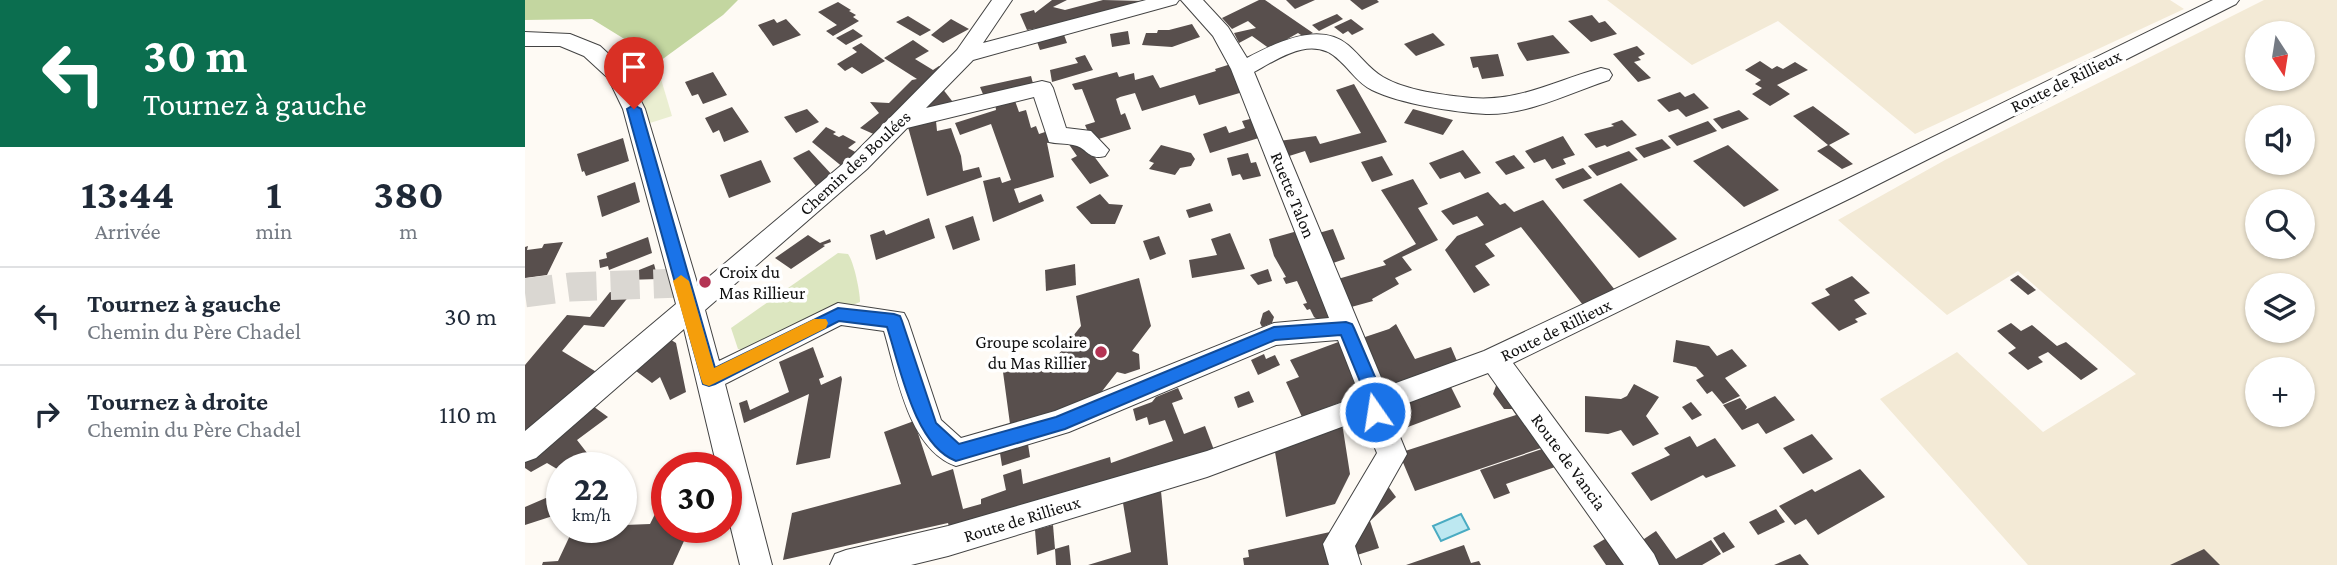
<!DOCTYPE html>
<html lang="fr">
<head>
<meta charset="utf-8">
<style>
	body { margin:0; font-family:"Crimson Pro",serif; background:#f6f6f7; color:#1f2937; height:100vh; display:flex; flex-direction:column; font-size:26px; white-space:nowrap }
	* { box-sizing:border-box; margin:0 }
	p { font-size:23px; color:#747a83 }
	.icon { flex:none; width:38px; height:38px; fill:none; stroke:currentColor; stroke-width:2; stroke-linecap:round; stroke-linejoin:round }
	.map { position:relative; flex:1; overflow:hidden }
	.details { display:flex; flex-direction:column; background:#fff; width:525px }
	.details>* { flex:none }
	.hud { background:#0b6e4f; color:#fff; overflow:hidden }
	.needle { width:46px; rotate:168deg }
	.buttons { position:absolute; left:1720px; top:21px; display:grid; gap:14px }
	.buttons a { display:grid; place-items:center; width:70px; height:70px; border-radius:50%; background:#fff; box-shadow:0 2px 5px #0004; font-size:35px }
	.speed { position:absolute; left:21px; top:452px; display:flex; gap:14px; font-size:35px; font-weight:700; text-align:center }
	.speed>* { display:grid; place-content:center; width:91px; height:91px; border-radius:50%; background:#fff; box-shadow:0 2px 5px #0004; line-height:1 }
	.speed small { font-size:18px; font-weight:400 }
	.speed .limit { border:10px solid #d22; background:#fff; color:#111 }
	.pin { position:absolute; display:grid; place-items:center; width:60px; height:60px; color:#fff; margin:-72px -30px; border-radius:50% 50% 50% 0; rotate:-45deg; box-shadow:0 0 7px #0007 }
	.pin .icon { rotate:45deg }
	.me { position:absolute; width:77px; margin:-38px; rotate:347deg; stroke-linejoin:round; filter:drop-shadow(0 0 5px #0008) }
	.turn { display:flex; align-items:center; gap:24px; height:147px; padding:0 28px; font-size:32px }
	.turn .icon { width:91px; height:91px; stroke-width:2.5 }
	.turn b { display:block; font-size:49px; line-height:60px }
	.eta { display:flex; justify-content:space-evenly; align-items:center; height:119px; text-align:center }
	.eta b { font-size:42px; font-weight:700; line-height:49px }
	ul { padding:0; list-style:none }
	li { display:flex; align-items:center; gap:21px; height:98px; padding:0 28px; border-top:2px solid #e0e1e3 }
	li div { flex:1 }
	li b { display:block; font-size:26px }
	li em { font-style:normal }
	main { display:flex; flex:1; min-height:0 }
	.map>svg:first-child { display:block }
	.farmland { fill:#f3ead6; fill-rule:evenodd }
	.green { fill:#dce6c0 }
	.forest { fill:#c3d6a0 }
	.pitch { fill:#eaeed1 }
	.water { fill:#bde8f1; stroke:#4aabc2; stroke-width:2 }
	.building { fill:#584f4d }
	.lines { fill:none; stroke-linecap:round; stroke-linejoin:round }
	.minor-tunnel { stroke:#dad7d2; stroke-width:29; stroke-dasharray:29 14; stroke-linecap:butt }
	.minor-casing { stroke:#434343; stroke-width:2 }
	.minor { fill:#fff; fill-rule:evenodd }
	.route { fill:#1a73e8; stroke:#114b97; stroke-width:2 }
	.slow { fill:#f59e0b }
	.poi-dot { fill:#b43454; stroke:#fff; stroke-width:2.5 }
	.labels { text-anchor:middle; stroke-width:7; stroke-linejoin:round; paint-order:stroke }
	.street-label { font-size:18px; fill:#101010; stroke:#fff }
	.poi-label { font-size:18px; fill:#101010; stroke:#fff; text-anchor:start }
</style>
</head>
<body>
<main>
<section class="details">
<div class="hud">
<div class="turn"><svg class="icon" aria-label="left" viewBox="0 0 24 24"><path d="M17 20v-9H6M10 6l-5 5 5 5"/></svg><div><b>30 m</b>Tournez à gauche</div></div>
</div>
<div class="eta">
<div><b>13:44</b><p>Arrivée</p></div>
<div><b>1</b><p>min</p></div>
<div><b>380</b><p>m</p></div>
</div>
<ul>
<li><svg class="icon" aria-label="left" viewBox="0 0 24 24"><path d="M17 20v-9H6M10 6l-5 5 5 5"/></svg><div><b>Tournez à gauche</b><p>Chemin du Père Chadel</p></div><em>30 m</em></li>
<li><svg class="icon" aria-label="right" viewBox="0 0 24 24"><path d="M7 20v-9h11M14 6l5 5-5 5"/></svg><div><b>Tournez à droite</b><p>Chemin du Père Chadel</p></div><em>110 m</em></li>
</ul>
</section>
<div class="map">
<svg width="1812" height="565" viewBox="0 0 1812 565">
	<rect width="100%" height="100%" fill="#fefaf4"/>
	<g class="farmland">
		<path d="M1082 0H1645L1659 9 1390 134 1253 21 1167 65Z"/>
		<path d="M1739 0H1812V565H1503L1355 399 1432 352 1518 432 1611 374 1493 271 1422 315 1313 220 1420 160ZM1732 33H1778V79H1732ZM1732 117H1778V163H1732ZM1732 201H1778V247H1732ZM1732 285H1778V331H1732ZM1732 369H1778V415H1732Z"/>
	</g>
	<path class="green" d="M313 253 323 254C329 262 335 292 335 302L217 350 213 349 206 328Z"/>
	<path class="forest" d="M0 0H213L198 15 135 61 67 19 0 20Z"/>
	<path class="pitch" d="M136 79 147 116 125 123 111 86Z"/>
	<path class="water" d="M936 514 944 529 916 541 908 526Z"/>
	<g class="building">
		<path d="M527 0H542L528 7 540 10 578 0 620 1 536 24 502 30 495 14 509 10 510 13Z"/>
		<path d="M734 0H740L788 33 779 37 773 33 745 49 727 36 714 43 709 33 731 28 723 21 707 29 697 18Z"/>
		<path d="M761 0H790L770 9Z"/>
		<path d="M825 0H852L854 2 837 10Z"/>
		<path d="M313 2 326 10 324 11 331 15 328 17 334 21 308 36 301 31 312 25 293 12Z"/>
		<path d="M812 14 818 19 794 31 787 25Z"/>
		<path d="M1067 15 1074 23 1080 21 1092 34 1066 42 1043 21Z"/>
		<path d="M383 16 406 30 395 36 371 22Z"/>
		<path d="M249 19 252 23 261 19 276 35 248 46 233 25Z"/>
		<path d="M426 19 444 29 418 43 406 35Z"/>
		<path d="M826 19 839 29 827 35 823 31 818 34 809 27Z"/>
		<path d="M667 24 675 37 647 47 617 45 621 33H632L633 30H644Z"/>
		<path d="M328 29 338 36 321 45 311 38Z"/>
		<path d="M603 31 605 44 587 47 585 34Z"/>
		<path d="M538 32 542 43 515 50 511 39Z"/>
		<path d="M908 33 920 45 891 56 879 44Z"/>
		<path d="M1028 35 1045 53 1002 61 994 48 992 43Z"/>
		<path d="M388 40 404 51 390 59 408 70 414 66 421 69 353 136 335 128 354 113 345 102 364 103 387 80 392 79 359 58Z"/>
		<path d="M336 43 360 61 337 74 327 67 320 71 312 64 332 52 327 48Z"/>
		<path d="M1112 46 1120 54 1113 57 1116 60 1109 62 1126 78 1113 82 1088 54Z"/>
		<path d="M973 54 979 76 957 79 953 67 948 68 945 57Z"/>
		<path d="M560 55 568 70 527 82 525 70 553 63 550 58Z"/>
		<path d="M1235 61 1247 69 1252 66 1258 69 1270 62 1283 70 1252 85 1265 94 1245 106 1227 94 1237 88 1230 84 1236 80 1220 70Z"/>
		<path d="M706 64 718 92 674 105 670 95 617 111 610 93 595 97 591 99 596 115 600 113 606 129 567 141 560 125 570 122 557 89 550 90 547 84 592 72 594 77 609 73 610 80 628 75 635 88 691 71 690 69Z"/>
		<path d="M188 72 202 95 178 104 173 94 167 96 160 82Z"/>
		<path d="M506 76 509 87 460 99 455 87Z"/>
		<path d="M829 84 862 142 785 163 780 151 761 157 754 141 791 136 795 144 836 133 811 90Z"/>
		<path d="M417 88 431 106 394 116Z"/>
		<path d="M1155 92 1160 97 1169 93 1184 108 1161 117 1153 109 1144 112 1132 100Z"/>
		<path d="M489 98 494 112 501 110 506 128 511 126 514 134 523 131 527 142 522 143 529 177 489 189 494 203 516 194 519 201 468 222 458 181 475 177 477 183 486 180 466 124 435 135 430 123 471 110 470 102Z"/>
		<path d="M1288 106 1325 134 1304 145 1328 164 1317 169 1292 151 1303 145 1268 116Z"/>
		<path d="M207 107 224 132 199 142 194 130 188 133 180 118Z"/>
		<path d="M282 109 294 122 271 133 259 117Z"/>
		<path d="M888 109 906 114 928 120 918 135 879 123Z"/>
		<path d="M1214 110 1224 119 1197 129 1188 119Z"/>
		<path d="M729 118 737 137 685 153 678 134 701 126 704 133 720 128 717 121Z"/>
		<path d="M1097 120 1112 135 1082 147 1080 145 1071 148 1059 134 1089 126 1086 124Z"/>
		<path d="M411 121 412 131 426 128 436 156 438 171 454 167 457 177 402 196 383 127Z"/>
		<path d="M1183 121 1192 131 1152 146 1143 136Z"/>
		<path d="M301 127 311 132 308 134 314 137 318 135 331 142 323 148 334 154 319 168 287 142Z"/>
		<path d="M1038 136 1050 155 1038 159 1041 164 1027 169 1020 159 1009 163 1000 151Z"/>
		<path d="M98 138 104 161 61 176 59 171 57 172 52 154Z"/>
		<path d="M1137 139 1146 148 1119 158 1110 148Z"/>
		<path d="M551 141 565 151 584 176 565 184 546 159 552 156 543 143Z"/>
		<path d="M636 145 666 153 670 159 666 166 655 168 650 175 624 169 629 163 624 161Z"/>
		<path d="M1203 145 1212 153 1254 190 1219 207 1168 161Z"/>
		<path d="M284 150 309 177 295 191 268 158Z"/>
		<path d="M938 150 956 173 940 179 935 172 915 179 904 163Z"/>
		<path d="M1104 151 1113 160 1072 176 1063 166Z"/>
		<path d="M723 153 726 163 731 162 736 176 718 180 715 174 707 176 702 158Z"/>
		<path d="M989 155 1000 168 981 175 970 162Z"/>
		<path d="M857 156 868 175 847 182 836 162Z"/>
		<path d="M236 160 246 182 204 198 195 175Z"/>
		<path d="M1058 168 1067 178 1038 189 1030 179Z"/>
		<path d="M888 179 903 204 893 208 913 240 877 257 887 270 870 278 874 284 847 299 848 301 819 309 806 281 861 265 858 261 891 244 856 190Z"/>
		<path d="M110 182 115 202 77 217 72 196Z"/>
		<path d="M1096 183 1152 239 1114 258 1058 200Z"/>
		<path d="M963 192 975 205 980 203 989 212 1018 200 1090 290 1058 305 996 227 960 244 970 256 950 266 965 285 949 293 920 250 932 236 959 225 952 216 928 225 916 211Z"/>
		<path d="M575 194 584 204 598 205 590 224H566L551 207Z"/>
		<path d="M685 203 688 211 664 218 661 210Z"/>
		<path d="M448 216 455 240 428 250 420 226Z"/>
		<path d="M404 218 410 238 351 260 345 235 359 230 361 235Z"/>
		<path d="M808 229 820 259 805 264 790 234Z"/>
		<path d="M776 230 810 318 795 321 789 317 785 309 782 310 778 304 782 303 772 281 761 284 758 278 761 277 749 256 744 239Z"/>
		<path d="M705 233 720 269 667 278 664 260 692 255 686 239Z"/>
		<path d="M283 235 295 243 305 239 306 242 298 245 300 246 266 269 250 258Z"/>
		<path d="M634 236 641 254 625 260 618 241Z"/>
		<path d="M123 237 127 253 84 270 83 266 75 268 74 260 82 258 81 253Z"/>
		<path d="M38 242 22 275 0 278V247L3 246 2 250 17 248 19 244Z"/>
		<path d="M129 264 133 279 101 280 104 274Z"/>
		<path d="M550 264 551 285 521 291 520 270Z"/>
		<path d="M743 269 747 281 733 285 725 275Z"/>
		<path d="M1493 275 1511 290 1503 295 1485 280Z"/>
		<path d="M1327 276 1345 293 1329 300 1342 314 1330 319 1333 322 1314 331 1286 303 1305 295 1300 289Z"/>
		<path d="M614 278 626 326 607 351 614 354 615 369 600 374 592 372 571 399 485 424 478 372 533 355 556 326 551 296Z"/>
		<path d="M85 292 105 295 79 327 59 325 37 351 78 376 0 440V365L42 315 65 317Z"/>
		<path d="M744 310 749 317 747 323 737 327 735 323 738 313Z"/>
		<path d="M1486 323 1496 331 1507 325 1532 346 1541 342 1573 369 1556 380 1523 352 1513 357 1518 362 1503 370 1483 353 1491 348 1472 331Z"/>
		<path d="M871 324 890 359 926 347 932 361 859 387 834 339 864 329Z"/>
		<path d="M143 338 151 343 161 392 145 400 135 377 127 383 107 368Z"/>
		<path d="M1151 340 1184 346 1192 356 1207 349 1222 366 1200 378 1215 396 1198 404 1187 391 1182 394 1171 380 1179 376 1171 367 1148 362Z"/>
		<path d="M816 341 842 392 777 417 761 382 774 377 765 360Z"/>
		<path d="M288 347 299 377 294 379 296 385 316 376 317 379 305 458 271 465 284 394 219 423 214 403 222 400 225 410 264 392 254 362Z"/>
		<path d="M739 354 741 359 750 355 755 365 733 375 726 360Z"/>
		<path d="M972 383 1019 447 890 491 874 453 991 415 987 409H979L968 394Z"/>
		<path d="M1109 384 1134 397 1121 416 1134 434 1108 446 1096 430 1083 434 1060 432V396L1096 399 1102 396Z"/>
		<path d="M926 387 936 407 867 433 859 410Z"/>
		<path d="M653 388 658 399 647 403 659 434 680 426 689 450 425 530 423 523 258 560 267 513 376 484 359 432 389 421 407 476 428 469 438 509 456 504V499L481 490 478 475 496 469 498 484 585 457 586 463 648 441 640 420 624 425 622 417 611 421 608 409 627 402 631 397Z"/>
		<path d="M724 391 729 402 713 408 709 397Z"/>
		<path d="M1250 396 1270 420 1241 434 1233 423 1217 430 1198 405 1215 398 1222 407 1220 410Z"/>
		<path d="M1166 402 1177 415 1167 420 1157 407Z"/>
		<path d="M65 404 83 417 52 440 73 467H37V472L22 463 6 472 0 468V460Z"/>
		<path d="M817 423 825 474 810 504 761 517 750 452Z"/>
		<path d="M1287 434 1308 459 1278 474 1258 448Z"/>
		<path d="M1165 436 1172 447 1190 438 1211 466 1181 478 1178 475 1126 501 1106 473 1145 455 1139 448Z"/>
		<path d="M503 444 505 457 477 466 475 453Z"/>
		<path d="M1020 448 1033 466 981 484 985 493 969 499 955 470Z"/>
		<path d="M1335 469 1360 497 1293 535 1281 519 1270 525 1254 506 1287 489 1290 492Z"/>
		<path d="M859 481 871 497 845 521 854 548 826 557 822 543Z"/>
		<path d="M37 491V513L0 525V507Z"/>
		<path d="M636 491 643 565H563L606 552 598 503Z"/>
		<path d="M142 509V527H155L153 531 164 530 148 565H17L18 562 33 561 49 527 125 524 132 510Z"/>
		<path d="M1251 509 1260 522 1233 535 1224 522Z"/>
		<path d="M528 525 530 549 512 555 510 530Z"/>
		<path d="M814 530 811 565H719L718 558 724 557 723 550Z"/>
		<path d="M1131 531 1151 559 1186 540 1196 554 1177 565H1133L1116 541Z"/>
		<path d="M1199 532 1210 547 1198 553 1188 538Z"/>
		<path d="M1085 536 1108 565H1081L1068 546Z"/>
		<path d="M544 545 546 565H531L530 549Z"/>
		<path d="M939 545 946 563 954 561 956 565H881Z"/>
		<path d="M1679 549 1695 565H1645Z"/>
		<path d="M1275 554 1284 565H1249Z"/>
	</g>
	<g class="lines">
		<path class="minor-tunnel" d="M0 293 45 287 156 283"/>
		<defs>
			<path id="minor" d="M467 0H487L458 43 621 0H654L651 4 448 60 401 108 517 81 525 83 528 88 541 128 566 131 584 150 580 156C563 161 562 147 548 145 540 143 532 144 524 142L509 97 382 128 342 169 180 310 194 361 313 303 379 313 383 321 416 420 436 438 530 411 749 323 804 318 706 69 688 36 656 0H678L703 27 722 58C750 43 794 21 823 45 835 55 844 69 858 77 882 91 919 95 947 98 994 102 1032 80 1076 68L1084 70 1087 75 1084 80C1044 93 1003 115 961 114 928 112 876 104 847 90 833 83 826 71 815 61 789 34 756 57 729 72L860 387 959 351 1312 184 1688 0H1714L1711 4 1330 196 988 363 1129 554 1134 565H1099L963 373 864 410 882 454 830 546 836 565H804L798 544 852 453 838 419 682 477 423 556 386 565H305L310 554 321 550 423 526 682 451 832 397 833 391 813 340 751 345 544 432 431 466C383 449 372 374 359 331L316 325 200 384 247 565H215L201 508V467H192L159 329 11 458 0 462V431L151 304 98 109 83 78 59 56 35 46H0V32L45 34 75 46 100 69 120 109 173 286 326 157 432 50Z"/>
		</defs>
		<use href="#minor" class="minor-casing"/>
		<use href="#minor" class="minor"/>
	</g>
	<path class="route" d="M109 105 116 109 190 368 313 308 369 314 375 316 377 321 411 423 434 444 531 417 749 327 821 322 827 324 829 328 856 391 855 402 859 412 856 417 850 419 844 417 837 402 839 391 816 335 750 340 540 429 431 461C389 445 375 366 362 327L314 321 190 384 184 386 178 384 102 109Z"/>
	<path class="slow" d="M156 275 164 281 189 368 289 319H301L303 323 301 328 184 386 178 384 176 379 148 281Z"/>
	<g class="poi-dot">
		<circle cx="180" cy="282" r="7"/>
		<circle cx="576" cy="352" r="7"/>
	</g>
	<g class="labels">
		<g class="street-label">
			<text transform="translate(1541 81) rotate(-26)" y="6">Route de Rillieux</text>
			<text transform="translate(330 163) rotate(-43)" y="6">Chemin des Boulées</text>
			<text transform="translate(768 195) rotate(68)" y="6">Ruette Talon</text>
			<text transform="translate(1031 330) rotate(-26)" y="6">Route de Rillieux</text>
			<text transform="translate(1044 462) rotate(54)" y="6">Route de Vancia</text>
			<text transform="translate(497 519) rotate(-17)" y="6">Route de Rillieux</text>
		</g>
		<g class="poi-label">
			<text x="194" y="278">Croix du<tspan x="194" dy="21">Mas Rillieur</tspan></text>
			<text x="562" y="348" text-anchor="end">Groupe scolaire<tspan x="562" dy="21">du Mas Rillier</tspan></text>
		</g>
	</g>
</svg>
<div class="buttons">
<a><svg class="needle" viewBox="-14 -14 28 28"><path d="M0-13l5 13h-10z" fill="#e53935"/><path d="M0 13l5-13h-10z" fill="#747a83"/></svg></a>
<a><svg class="icon" aria-label="sound" viewBox="0 0 24 24"><path d="M4 9h4l5-4v14l-5-4H4zM17 9q2 3 0 6"/></svg></a>
<a><svg class="icon" aria-label="search" viewBox="0 0 24 24"><circle cx="10" cy="10" r="6"/><path d="M15 15l6 6"/></svg></a>
<a><svg class="icon" aria-label="layers" viewBox="0 0 24 24"><path d="M12 4l9 5-9 5-9-5zM3 14l9 5 9-5"/></svg></a>
<a>+</a>
</div>
<div class="speed"><div>22<small>km/h</small></div><div class="limit">30</div></div>
<div class="pin" style="left:109px;top:109px;background:#d93025"><svg class="icon" aria-label="arrive" viewBox="0 0 24 24"><path d="M6 21V4h12l-3 4 3 4H6"/></svg></div>
<svg class="me" style="left:850px;top:412px" viewBox="-20 -20 40 40"><circle r="17" fill="#1a73e8" stroke="#fff" stroke-width="3"/><path d="M0-11L8 9 0 5-8 9z" fill="#fff"/></svg>
</div>
</main>
</body>
</html>
